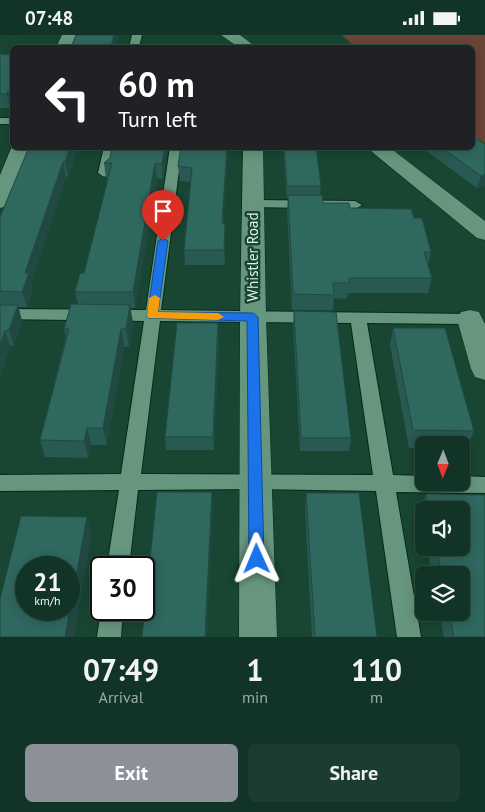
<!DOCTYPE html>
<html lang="en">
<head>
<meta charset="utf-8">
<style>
	body { margin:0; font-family:"PT Sans",sans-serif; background:#1b3c2e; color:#f1f3f6; height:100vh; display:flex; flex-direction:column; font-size:19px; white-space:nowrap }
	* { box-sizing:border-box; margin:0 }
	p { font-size:16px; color:#9caaa7 }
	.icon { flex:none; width:28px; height:28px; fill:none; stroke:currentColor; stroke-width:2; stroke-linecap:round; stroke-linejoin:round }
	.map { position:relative; height:602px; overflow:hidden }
	.sheet { display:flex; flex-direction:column; background:#123426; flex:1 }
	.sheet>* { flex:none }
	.hud { position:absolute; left:10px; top:10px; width:465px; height:105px; border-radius:8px; box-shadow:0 2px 12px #0003,0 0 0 1px #314f43; background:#202124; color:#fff; overflow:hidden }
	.needle { width:32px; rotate:181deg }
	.tools { position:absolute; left:415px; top:401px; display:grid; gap:10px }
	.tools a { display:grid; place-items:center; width:55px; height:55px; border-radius:8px; background:#123426; box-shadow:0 2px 12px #0003,0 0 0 1px #314f43; font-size:25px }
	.speed { position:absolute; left:15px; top:521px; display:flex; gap:10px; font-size:25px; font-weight:700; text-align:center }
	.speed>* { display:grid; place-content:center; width:65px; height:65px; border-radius:50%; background:#123426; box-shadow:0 2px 12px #0003,0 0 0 1px #314f43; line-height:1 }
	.speed small { font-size:12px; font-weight:400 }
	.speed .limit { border:2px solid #111; border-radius:8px; background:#fff; color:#111 }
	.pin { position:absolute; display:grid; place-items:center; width:42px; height:42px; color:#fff; margin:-51px -21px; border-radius:50% 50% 50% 0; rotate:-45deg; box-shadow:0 0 5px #0007 }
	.pin .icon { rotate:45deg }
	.me { position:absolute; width:55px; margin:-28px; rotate:359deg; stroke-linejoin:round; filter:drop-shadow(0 0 4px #0008) }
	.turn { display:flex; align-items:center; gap:18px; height:105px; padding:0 25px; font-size:22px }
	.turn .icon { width:65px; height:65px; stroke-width:2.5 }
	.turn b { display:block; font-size:35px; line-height:42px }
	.eta { display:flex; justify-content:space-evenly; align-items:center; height:85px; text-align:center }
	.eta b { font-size:30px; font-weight:800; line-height:35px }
	.cta { display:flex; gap:10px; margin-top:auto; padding:10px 25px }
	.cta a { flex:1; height:58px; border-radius:8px; background:#8c9099; color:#fff; font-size:20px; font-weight:800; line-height:58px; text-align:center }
	.cta a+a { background:#1b3c2e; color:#f1f3f6 }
	.status { display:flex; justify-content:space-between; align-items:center; height:35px; padding:0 25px; background:#123426; direction:ltr }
	.status svg { height:14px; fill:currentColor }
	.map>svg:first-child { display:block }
	.green { fill:#6b4537 }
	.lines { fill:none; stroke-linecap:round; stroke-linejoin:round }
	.service-casing { stroke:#062a1b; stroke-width:2 }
	.minor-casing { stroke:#062a1b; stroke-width:1 }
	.secondary-casing { stroke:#062a1b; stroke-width:1 }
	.service { fill:#67967e; fill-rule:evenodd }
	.minor { fill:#67967e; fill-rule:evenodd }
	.secondary { fill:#67967e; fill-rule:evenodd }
	.wall { fill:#285952 }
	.shaded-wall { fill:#214942 }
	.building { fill:#2f685f; stroke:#214942; fill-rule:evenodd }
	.route { fill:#1a73e8; stroke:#114b97 }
	.slow { fill:#f59e0b }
	.labels { text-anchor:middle; stroke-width:5; stroke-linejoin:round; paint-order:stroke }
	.street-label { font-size:15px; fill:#ddf5e8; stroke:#184632 }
</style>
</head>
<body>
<div class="status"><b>07:48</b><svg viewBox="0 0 49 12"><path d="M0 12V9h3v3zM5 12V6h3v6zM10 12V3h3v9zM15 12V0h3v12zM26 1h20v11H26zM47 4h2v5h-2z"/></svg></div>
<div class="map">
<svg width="485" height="602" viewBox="0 0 485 602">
	<rect width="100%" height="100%" fill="#184632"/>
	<path class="green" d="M342 0H485V108L473 102 472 12H355Z"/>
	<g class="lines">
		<defs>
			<g id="service">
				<path d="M132 0H142L139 12H129Z"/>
				<rect x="0" y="83" width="12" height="6"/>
				<path d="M104 112H116L110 138 104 142 98 138Z"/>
				<path d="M170 112H182L161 275 470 279 476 280 485 289V304L479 302 466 289 367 288 393 440 424 441V448H461V441L485 442V458L396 457 421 602H397L376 456 255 454 138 455 129 532H107L119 455 0 456V440L121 439 144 286 0 284V274L146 275ZM160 286 351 288 373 440 141 439Z"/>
				<path d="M253 165 355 166 362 170 355 174 248 172 246 169 248 166Z"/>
				<path d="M101 574 123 575 121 602H97Z"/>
			</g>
			<g id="minor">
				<path d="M62 0H78L72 12H56Z"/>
				<path d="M12 111 32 112 11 166 8 171 0 173V140Z"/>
				<path d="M243 112H263L266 282 277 602H239L240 282Z"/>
				<path d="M470 275 479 277 485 289V345L475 342 471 334 457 284 461 277Z"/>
			</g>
			<g id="secondary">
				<path d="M221 0H240L256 12H238Z"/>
				<path d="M366 112H389L485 186V205L477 203Z"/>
			</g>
		</defs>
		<use href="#service" class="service-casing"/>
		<use href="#minor" class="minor-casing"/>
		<use href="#secondary" class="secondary-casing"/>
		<use href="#service" class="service"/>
		<use href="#minor" class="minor"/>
		<use href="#secondary" class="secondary"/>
	</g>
	<g class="wall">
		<path d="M0 19 12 20V71H11L10 73H0Z"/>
		<path d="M78 112 68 142H66L31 248 33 253 27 272H18L22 286 14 311H10L0 343V182Z"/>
		<path d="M168 112 163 144 157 143 135 273H130L133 288 129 312H124L107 410H91L88 423 45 422 40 405 66 302 64 294 78 269 75 257 84 238 108 143H106L104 128 110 123Z"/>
		<path d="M181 112H228L223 188H225V230H185L184 215 191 147 180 146 178 131Z"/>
		<path d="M283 112H316L321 151 320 160 323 168 350 173 414 183 431 217 428 229 432 243 428 258H348L347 264 334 263 333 275H292L287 175 288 163H287Z"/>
		<path d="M421 112H472L485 151 477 153Z"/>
		<path d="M294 276 351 403 349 416H300L293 289Z"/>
		<path d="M218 288 219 301 214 415H166L165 402Z"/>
		<path d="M393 293 474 396 467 413H461V410H424V413H409L390 310Z"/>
		<path d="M306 458 377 602H312L305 475Z"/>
		<path d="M426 459 485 460V602H444L439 578H461V540H432L427 512H461V475H424V495L420 476Z"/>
	</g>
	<g class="shaded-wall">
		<path d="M114 0H119L116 12H111Z"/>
		<path d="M8 56 11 71 10 73 7 59Z"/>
		<path d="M70 112H78L68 142 65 127Z"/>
		<path d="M165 112H168L163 144 162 129Z"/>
		<path d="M227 112H228L223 204 222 188Z"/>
		<path d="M63 127 66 142 31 248 33 253 27 272 22 257 25 238Z"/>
		<path d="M155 128 157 143 135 273 133 257Z"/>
		<path d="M485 139V151L477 153 481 141Z"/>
		<path d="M225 188V230L224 215Z"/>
		<path d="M18 270 22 286 14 311 9 295Z"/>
		<path d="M130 270 133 288 129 312 126 294Z"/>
		<path d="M218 288 219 301 214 415 213 402Z"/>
		<path d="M121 294 124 312 107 410 103 393Z"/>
		<path d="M5 296 10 311 0 343V310Z"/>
		<path d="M87 393 91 410 88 423 84 406Z"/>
		<path d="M212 457 213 473 207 602H205Z"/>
		<path d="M87 482 92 498 74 602H65Z"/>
	</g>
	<g class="building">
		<path d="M76 0H114L111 12H71Z"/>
		<path d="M0 19 12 20V58L8 56 7 59H0Z"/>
		<path d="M472 101 485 109V139L481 141 441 112H472Z"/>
		<path d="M29 112H70L65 127H63L25 238H29L22 257 0 256V182Z"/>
		<path d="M112 112H165L162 129 155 128 133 257H75L80 238H84L112 128H104L110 123Z"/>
		<path d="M181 112H227L222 188H225L224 215H184L192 133 178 131Z"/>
		<path d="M284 112H316L321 151H287Z"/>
		<path d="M288 160H322L323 168H349L350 173 411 174 414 183H422L431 217H424L432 243H349V248H333L334 260 293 259Z"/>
		<path d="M71 269 130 270 126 294H121L103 393H87L84 406 40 405 69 294H64Z"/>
		<path d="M0 270H18L9 295 5 296 0 310Z"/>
		<path d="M294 276 336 277 351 403H301Z"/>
		<path d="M177 288H218L213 402H165Z"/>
		<path d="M393 293H445L474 396 413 395Z"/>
		<path d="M157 457H212L205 602H142Z"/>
		<path d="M306 458H359L377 602H315Z"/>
		<path d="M426 459 485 460V602H454L449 578H461V540H442L436 512H461V475H429Z"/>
		<path d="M21 481 87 482 65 602H0V564ZM26 532H69V575H26Z"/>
	</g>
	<path class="route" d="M163 203 168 206 158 277 253 278 258 282 264 524 262 529 257 531 251 529 249 524 247 286 148 283 147 281 158 206Z"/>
	<path class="slow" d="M155 260 160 263 158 277 218 278 224 282 218 285 148 283 147 281 149 263Z"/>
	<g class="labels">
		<g class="street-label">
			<text transform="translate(253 222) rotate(-90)" y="5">Whistler Road</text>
		</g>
	</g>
</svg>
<div class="tools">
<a><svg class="needle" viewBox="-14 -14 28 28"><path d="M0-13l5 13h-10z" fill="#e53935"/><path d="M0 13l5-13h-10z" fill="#9caaa7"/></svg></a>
<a><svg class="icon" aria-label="sound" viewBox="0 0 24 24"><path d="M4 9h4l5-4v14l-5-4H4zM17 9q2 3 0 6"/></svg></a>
<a><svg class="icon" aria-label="layers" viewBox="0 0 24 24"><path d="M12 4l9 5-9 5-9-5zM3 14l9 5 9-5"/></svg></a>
</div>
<div class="speed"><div>21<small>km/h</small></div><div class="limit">30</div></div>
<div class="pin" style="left:163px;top:206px;background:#d93025"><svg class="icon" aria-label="arrive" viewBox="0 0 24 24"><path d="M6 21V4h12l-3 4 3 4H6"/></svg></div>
<svg class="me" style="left:257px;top:524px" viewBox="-20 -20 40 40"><path d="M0-17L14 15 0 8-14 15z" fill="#1a73e8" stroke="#fff" stroke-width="4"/></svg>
<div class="hud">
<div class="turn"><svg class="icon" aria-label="left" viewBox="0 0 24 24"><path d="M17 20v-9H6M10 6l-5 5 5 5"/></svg><div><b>60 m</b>Turn left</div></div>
</div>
</div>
<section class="sheet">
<div class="eta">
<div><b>07:49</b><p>Arrival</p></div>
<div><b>1</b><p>min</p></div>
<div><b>110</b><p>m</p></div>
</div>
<div class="cta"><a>Exit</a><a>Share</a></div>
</section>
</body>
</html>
